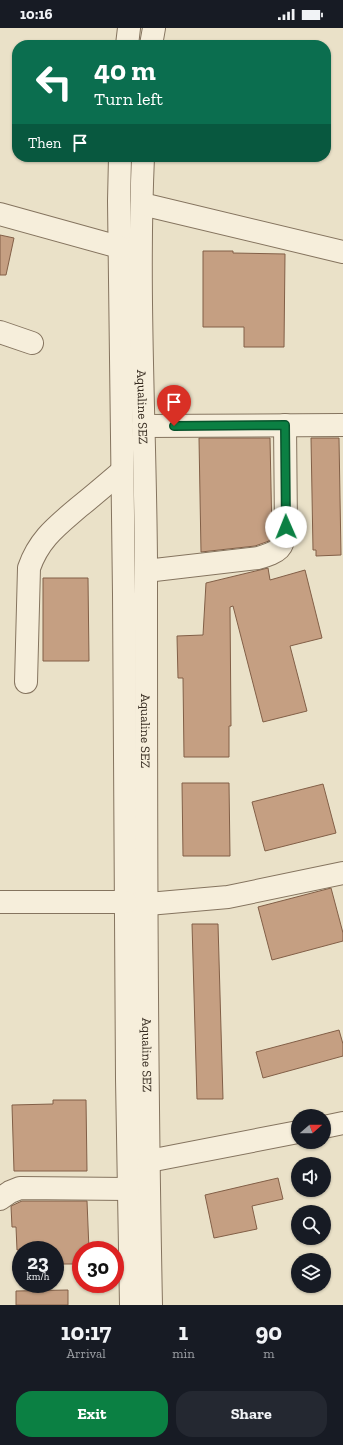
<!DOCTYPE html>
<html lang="en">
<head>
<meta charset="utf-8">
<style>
	body { margin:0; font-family:"Zilla Slab",serif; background:#242831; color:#f1f3f6; height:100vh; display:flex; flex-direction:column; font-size:15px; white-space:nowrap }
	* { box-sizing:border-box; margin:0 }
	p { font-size:13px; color:#9ea1a6 }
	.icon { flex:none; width:22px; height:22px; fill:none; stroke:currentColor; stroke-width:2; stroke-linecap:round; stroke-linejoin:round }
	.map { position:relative; height:1277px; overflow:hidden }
	.drawer { display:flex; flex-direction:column; background:#171b24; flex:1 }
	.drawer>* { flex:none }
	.hud { position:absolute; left:12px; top:12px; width:319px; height:122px; border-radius:16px; box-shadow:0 1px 3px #0004; background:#0b6e4f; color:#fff; overflow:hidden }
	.needle { width:26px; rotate:70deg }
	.fabs { position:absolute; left:291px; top:1081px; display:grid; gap:8px }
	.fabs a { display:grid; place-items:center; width:40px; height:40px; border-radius:50%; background:#171b24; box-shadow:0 1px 3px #0004; font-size:20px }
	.speed { position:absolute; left:12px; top:1213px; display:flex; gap:8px; font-size:20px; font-weight:700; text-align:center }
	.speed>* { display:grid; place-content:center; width:52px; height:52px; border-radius:50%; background:#171b24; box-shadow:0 1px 3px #0004; line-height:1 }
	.speed small { font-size:10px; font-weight:400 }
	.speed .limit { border:6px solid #d22; background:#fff; color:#111 }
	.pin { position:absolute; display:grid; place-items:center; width:34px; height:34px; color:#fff; margin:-41px -17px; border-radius:50% 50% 50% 0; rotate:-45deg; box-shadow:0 0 4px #0007 }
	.pin .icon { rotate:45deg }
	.me { position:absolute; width:44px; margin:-22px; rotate:359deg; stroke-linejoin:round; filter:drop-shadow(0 0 3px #0008) }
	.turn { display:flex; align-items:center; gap:14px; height:84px; padding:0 16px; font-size:18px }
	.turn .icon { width:52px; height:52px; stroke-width:2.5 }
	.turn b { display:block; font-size:28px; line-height:34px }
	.then { display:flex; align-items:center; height:38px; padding:0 16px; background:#0003; gap:8px; font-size:15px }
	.eta { display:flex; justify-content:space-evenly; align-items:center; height:68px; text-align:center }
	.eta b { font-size:24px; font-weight:700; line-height:28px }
	.button { display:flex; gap:8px; margin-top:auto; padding:8px 16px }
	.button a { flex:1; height:46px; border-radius:16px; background:#0b8043; color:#fff; font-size:16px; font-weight:700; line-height:46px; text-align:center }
	.button a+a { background:#242831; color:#f1f3f6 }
	.status { display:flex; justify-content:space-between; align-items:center; height:28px; padding:0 20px; background:#171b24; direction:ltr }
	.status svg { height:11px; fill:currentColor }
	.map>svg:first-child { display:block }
	.building { fill:#c59f82; stroke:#825f47 }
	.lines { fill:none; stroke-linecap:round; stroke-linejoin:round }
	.minor-casing { stroke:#85745f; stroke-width:24 }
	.minor { stroke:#f6eedb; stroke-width:22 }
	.route-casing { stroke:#07532c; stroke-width:10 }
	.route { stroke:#0b8043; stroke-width:7 }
	.labels { text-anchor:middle; stroke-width:4; stroke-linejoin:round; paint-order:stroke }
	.street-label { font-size:13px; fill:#372c21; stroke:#f3ebd7 }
</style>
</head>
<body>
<div class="status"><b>10:16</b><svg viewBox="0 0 49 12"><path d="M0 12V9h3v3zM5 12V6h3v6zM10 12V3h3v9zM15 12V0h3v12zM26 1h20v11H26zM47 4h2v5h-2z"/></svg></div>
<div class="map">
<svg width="343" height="1277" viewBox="0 0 343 1277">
	<rect width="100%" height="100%" fill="#eae1c8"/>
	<g class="building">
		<path d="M0 207 14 210 6 247H0Z"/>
		<path d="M203 223H233V225L285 226 284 319H244V299H203Z"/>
		<path d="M199 410H270L272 508 269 513 255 518 201 524Z"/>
		<path d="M311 410H339L341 527 316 528V522H313Z"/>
		<path d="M268 540 270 552 305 542 322 610 290 618 307 683 263 694 233 578 230 579 231 698H229V729H184L183 650H178L177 608 203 607 206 555Z"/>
		<path d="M43 550H88L89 633H43Z"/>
		<path d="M182 755H229L230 828H183Z"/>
		<path d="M323 756 336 805 265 823 252 774Z"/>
		<path d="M331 860 343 905V913L272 932 258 879Z"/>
		<path d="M192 896H218L223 1071H197Z"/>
		<path d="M339 1002 343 1016V1028L263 1050 256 1024Z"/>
		<path d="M53 1072H86L87 1143H14L12 1077 53 1076Z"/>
		<path d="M278 1150 283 1171 252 1178 257 1201 214 1210 205 1167Z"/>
		<path d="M22 1173H87L89 1222H81V1236H57V1222H17L16 1199H12L11 1178Z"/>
		<path d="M68 1262V1277H16V1263Z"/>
	</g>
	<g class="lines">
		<defs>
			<g id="minor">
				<path d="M127 17 129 0"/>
				<path d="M151 17 154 0"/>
				<path d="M120 129 119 173 124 566 127 1051 131 1277"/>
				<path id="s1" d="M143 129C137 263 145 398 146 533 146 781 146 1029 151 1277"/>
				<path d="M142 176 343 224"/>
				<path d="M0 186 119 219"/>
				<path d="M0 304 32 315"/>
				<path d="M143 398 343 397"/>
				<path d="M146 543 258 530C279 524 284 521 286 499L285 397"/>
				<path d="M26 654 29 540C39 511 57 498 79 479 94 467 108 455 122 443"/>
				<path d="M0 874H126"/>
				<path d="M148 876 228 869 343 845"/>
				<path d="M324 1099 343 1095"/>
				<path d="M149 1133 298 1104"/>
				<path d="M0 1171 10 1164 20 1160 128 1161"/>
			</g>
		</defs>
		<use href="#minor" class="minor-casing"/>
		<use href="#minor" class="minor"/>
	</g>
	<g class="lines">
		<defs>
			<path id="route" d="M174 398 285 397 286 499"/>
		</defs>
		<use href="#route" class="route-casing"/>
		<use href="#route" class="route"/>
	</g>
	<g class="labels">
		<g class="street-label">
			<text dy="5" stroke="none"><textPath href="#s1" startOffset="250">Aqualine SEZ</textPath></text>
			<text dy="5" stroke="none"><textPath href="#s1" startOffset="574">Aqualine SEZ</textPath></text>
			<text dy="5" stroke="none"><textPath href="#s1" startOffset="898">Aqualine SEZ</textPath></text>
		</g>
	</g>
</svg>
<div class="fabs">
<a><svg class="needle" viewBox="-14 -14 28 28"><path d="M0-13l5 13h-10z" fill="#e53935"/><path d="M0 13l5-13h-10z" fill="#9ea1a6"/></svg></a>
<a><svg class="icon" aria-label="sound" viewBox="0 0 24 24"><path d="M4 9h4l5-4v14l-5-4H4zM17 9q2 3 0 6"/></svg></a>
<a><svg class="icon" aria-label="search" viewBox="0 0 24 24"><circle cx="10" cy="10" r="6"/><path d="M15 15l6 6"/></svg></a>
<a><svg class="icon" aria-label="layers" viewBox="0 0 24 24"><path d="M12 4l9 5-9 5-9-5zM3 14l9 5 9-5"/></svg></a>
</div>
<div class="speed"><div>23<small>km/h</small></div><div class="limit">30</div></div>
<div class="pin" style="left:174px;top:398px;background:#d93025"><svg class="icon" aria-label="arrive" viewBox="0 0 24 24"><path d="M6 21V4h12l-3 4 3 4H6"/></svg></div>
<svg class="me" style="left:286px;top:499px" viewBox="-20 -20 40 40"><circle r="19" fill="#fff"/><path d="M0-13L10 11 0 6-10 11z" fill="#0b8043"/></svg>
<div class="hud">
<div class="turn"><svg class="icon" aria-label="left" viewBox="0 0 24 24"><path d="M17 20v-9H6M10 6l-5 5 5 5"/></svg><div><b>40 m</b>Turn left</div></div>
<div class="then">Then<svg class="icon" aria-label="arrive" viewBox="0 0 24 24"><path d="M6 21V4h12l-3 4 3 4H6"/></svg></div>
</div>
</div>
<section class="drawer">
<div class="eta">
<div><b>10:17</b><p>Arrival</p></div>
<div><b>1</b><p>min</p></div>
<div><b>90</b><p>m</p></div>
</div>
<div class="button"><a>Exit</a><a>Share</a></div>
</section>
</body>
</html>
